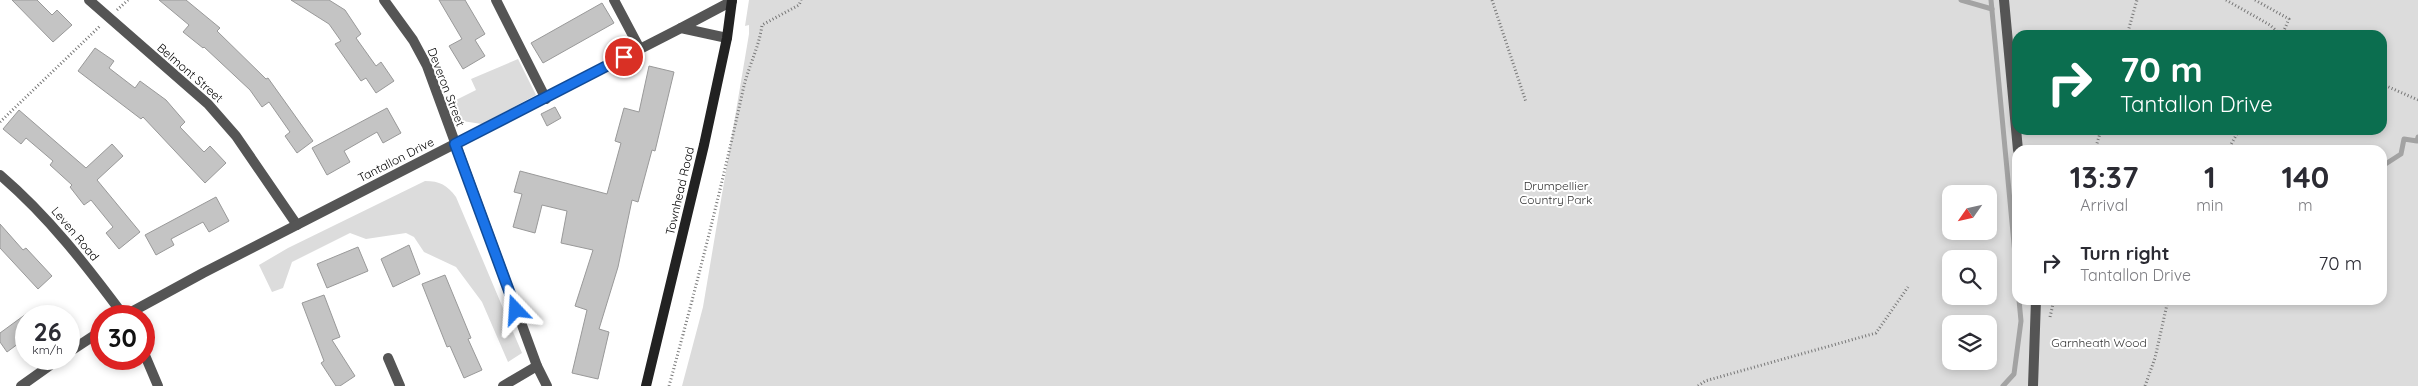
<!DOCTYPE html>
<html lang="en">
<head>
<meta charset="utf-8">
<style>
	body { margin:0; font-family:Quicksand,sans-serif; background:#f2f2f3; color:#2b2b33; height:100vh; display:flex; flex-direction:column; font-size:19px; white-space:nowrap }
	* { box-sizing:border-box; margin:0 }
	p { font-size:16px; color:#7c7c81 }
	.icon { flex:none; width:28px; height:28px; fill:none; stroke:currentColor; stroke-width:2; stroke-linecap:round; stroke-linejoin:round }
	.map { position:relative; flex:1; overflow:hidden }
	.panel { position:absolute; left:2012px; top:145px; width:375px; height:160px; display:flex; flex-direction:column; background:#fff; border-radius:15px; box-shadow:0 2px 8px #0003 }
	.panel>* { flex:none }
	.hud { position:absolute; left:2012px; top:30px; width:375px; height:105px; border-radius:15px; box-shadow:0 2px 8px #0003; background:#0b6e4f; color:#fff; overflow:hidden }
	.needle { width:32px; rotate:236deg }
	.buttons { position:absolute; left:1942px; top:185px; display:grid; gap:10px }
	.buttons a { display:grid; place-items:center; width:55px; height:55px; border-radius:10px; background:#fff; box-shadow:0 2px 8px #0003; font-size:25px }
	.speed { position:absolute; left:15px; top:305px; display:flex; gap:10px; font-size:25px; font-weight:700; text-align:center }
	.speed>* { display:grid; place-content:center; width:65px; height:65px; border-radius:50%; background:#fff; box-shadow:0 2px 8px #0003; line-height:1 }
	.speed small { font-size:12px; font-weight:400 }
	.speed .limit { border:8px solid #d22; background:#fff; color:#111 }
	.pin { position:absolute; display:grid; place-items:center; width:42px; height:42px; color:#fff; margin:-21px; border:2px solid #fff; border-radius:50%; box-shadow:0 1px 5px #0007 }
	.me { position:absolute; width:55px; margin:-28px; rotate:340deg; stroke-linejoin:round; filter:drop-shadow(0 0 4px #0008) }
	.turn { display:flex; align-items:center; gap:18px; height:105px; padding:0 25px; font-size:22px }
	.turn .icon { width:65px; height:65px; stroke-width:2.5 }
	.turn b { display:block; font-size:35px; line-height:42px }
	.eta { display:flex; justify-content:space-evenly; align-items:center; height:85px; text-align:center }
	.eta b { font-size:30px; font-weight:800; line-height:35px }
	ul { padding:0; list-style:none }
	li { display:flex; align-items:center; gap:15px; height:65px; padding:0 25px }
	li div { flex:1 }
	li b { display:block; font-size:19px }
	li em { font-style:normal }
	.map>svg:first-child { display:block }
	.green { fill:#dcdcdc; fill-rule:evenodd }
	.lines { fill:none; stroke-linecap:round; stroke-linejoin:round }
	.stream { stroke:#a3a3a3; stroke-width:5 }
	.building { fill:#c4c4c4; stroke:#999 }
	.path { stroke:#777; stroke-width:3; stroke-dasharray:1 2.5; stroke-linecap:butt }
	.lane { stroke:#555; stroke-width:10 }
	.street { stroke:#555; stroke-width:10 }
	.secondary { stroke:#222; stroke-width:10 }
	.route-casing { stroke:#114b97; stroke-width:12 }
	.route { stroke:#1a73e8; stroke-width:9 }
	.labels { text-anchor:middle; stroke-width:4; stroke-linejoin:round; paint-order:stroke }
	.street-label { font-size:12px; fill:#000; stroke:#fff }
	.park-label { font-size:12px; fill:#333; stroke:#fff }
</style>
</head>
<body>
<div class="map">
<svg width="2418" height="386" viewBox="0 0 2418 386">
	<rect width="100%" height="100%" fill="#fff"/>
	<g class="green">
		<path d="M749 0H2418V386H682L703 307 749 34V25L745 26ZM2018 35H2382V130H2018ZM2018 150H2382V300H2018ZM1951 194H1989V231H1951ZM1951 259H1989V296H1951ZM1951 324H1989V361H1951Z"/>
		<path d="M518 59 536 95 482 124 462 121 452 102 476 90 471 79Z"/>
		<path d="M425 181C440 181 447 185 456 197L522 353 508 362 482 302 456 267 424 252 414 237 406 233 366 239 350 233 292 262 283 288 272 292 259 265 288 248Z"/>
	</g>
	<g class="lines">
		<g class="stream">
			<path d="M1961 0 1992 9"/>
			<path d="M1991 0 2018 286"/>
			<path d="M2382 170 2384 165 2401 154 2404 139 2417 141 2418 137"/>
			<path d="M2003 386 2014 374 2021 321 2019 300"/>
		</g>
	</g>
	<g class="building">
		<path d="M12 0H37L52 15 57 10 72 25 53 42Z"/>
		<path d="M159 0H186L220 28 217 31 266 79 268 78 313 141 297 153 285 136 290 132 269 102 262 107 250 90 204 47 203 48 183 32 189 25Z"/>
		<path d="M291 0H329L345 10 361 34 356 38 376 66 381 62 394 81 376 93 366 78 361 81 335 44 341 41 329 24Z"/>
		<path d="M439 0H465L485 34 475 40 485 56 463 69 449 46 462 39Z"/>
		<path d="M602 3 614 23 543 63 531 43Z"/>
		<path d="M95 48 114 61 109 68 135 88 140 81 166 100 185 122 180 127 204 152 210 146 226 163 205 183 143 117 141 119 78 71Z"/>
		<path d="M649 66 674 72 655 151 652 150 638 202 632 200 618 267 599 329 609 332 598 379 572 373 587 310 575 306 593 250 561 243 567 211 542 205 535 233 513 227 522 194 514 192 520 171 607 194 621 143 615 141 624 108 639 112Z"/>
		<path d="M555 107 561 118 547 126 541 114Z"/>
		<path d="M387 108 401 133 383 143 377 132 344 151 350 162 327 175 312 148Z"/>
		<path d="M19 110 86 168 112 144 123 156 97 180 140 232 119 249 106 233 113 227 91 200 84 205 70 187 72 185 50 165 53 161 26 138 21 144 3 129Z"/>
		<path d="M216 197 229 221 209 232 203 222 171 239 174 245 156 255 145 235Z"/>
		<path d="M0 224 23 250 26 248 52 276 38 289 0 248Z"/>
		<path d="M409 245 420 274 393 287 381 259Z"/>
		<path d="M358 247 368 271 327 288 317 264Z"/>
		<path d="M445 275 471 338 468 339 482 370 464 378 450 346 447 347 422 284Z"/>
		<path d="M324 295 340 337 332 340 355 376 340 386H336L321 363 324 361 302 303Z"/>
		<path d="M26 314V338L7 352 0 342V333Z"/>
	</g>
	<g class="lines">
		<g class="path">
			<path d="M1492 0 1526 102"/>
			<path d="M2226 0 2270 25 2281 35"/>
			<path d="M2255 0 2289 19 2282 35"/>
			<path d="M117 10 128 0"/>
			<path d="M2127 35 2137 0"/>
			<path d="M2382 84 2418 100"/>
			<path d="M0 122 100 26"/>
			<path d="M2095 150 2101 130"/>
			<path d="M2228 150 2239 130"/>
			<path d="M2050 317 2054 300"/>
			<path d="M669 386C696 288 721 190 743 90 748 67 759 48 762 25L799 5 801 0"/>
			<path d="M1698 386 1705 381 1876 333 1908 287"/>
			<path d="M2145 386 2155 358 2168 300"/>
		</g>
		<g class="lane">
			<path d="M496 0 546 99"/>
			<path d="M614 0 640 49"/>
			<path d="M2004 0 2018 150"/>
			<path d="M2033 386 2036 300"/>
		</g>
		<g class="street">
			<path d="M89 0 208 104 236 136 297 225"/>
			<path d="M384 0 413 40 427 66 537 366 547 386"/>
			<path d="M681 28 732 1"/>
			<path d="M0 175C48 216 86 265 124 316L203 273 681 28 727 38"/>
			<path d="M69 352 101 331"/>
			<path d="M144 353 158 386"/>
			<path d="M388 358 400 386"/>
			<path d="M21 386 59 359"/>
			<path d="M503 386 537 366"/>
		</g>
		<path class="secondary" d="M646 386 704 145 727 38 732 0"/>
	</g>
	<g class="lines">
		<defs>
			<path id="route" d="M516 310 455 144 624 57"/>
		</defs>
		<use href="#route" class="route-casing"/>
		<use href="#route" class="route"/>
	</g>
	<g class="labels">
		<g class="street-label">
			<text transform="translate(190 73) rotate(41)" y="4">Belmont Street</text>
			<text transform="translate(446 87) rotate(69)" y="4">Deveron Street</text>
			<text transform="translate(396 160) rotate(-27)" y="4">Tantallon Drive</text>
			<text transform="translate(680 191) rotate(-77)" y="4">Townhead Road</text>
			<text transform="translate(75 234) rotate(50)" y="4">Leven Road</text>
		</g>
		<g class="park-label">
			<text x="1556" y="190">Drumpellier<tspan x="1556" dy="14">Country Park</tspan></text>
			<text x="2099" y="347">Garnheath Wood</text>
		</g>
	</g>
</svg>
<div class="buttons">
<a><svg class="needle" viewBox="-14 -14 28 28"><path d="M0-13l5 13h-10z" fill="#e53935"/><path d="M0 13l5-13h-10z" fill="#7c7c81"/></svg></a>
<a><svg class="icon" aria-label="search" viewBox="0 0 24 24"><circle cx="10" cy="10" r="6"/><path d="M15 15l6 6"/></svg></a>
<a><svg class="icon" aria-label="layers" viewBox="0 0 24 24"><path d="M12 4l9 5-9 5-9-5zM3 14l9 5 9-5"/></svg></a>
</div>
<div class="speed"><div>26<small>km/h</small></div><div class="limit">30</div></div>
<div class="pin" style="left:624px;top:57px;background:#d93025"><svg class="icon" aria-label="arrive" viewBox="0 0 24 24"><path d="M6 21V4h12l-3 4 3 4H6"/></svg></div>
<svg class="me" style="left:516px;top:310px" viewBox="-20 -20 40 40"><path d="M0-17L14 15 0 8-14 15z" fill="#1a73e8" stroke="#fff" stroke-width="4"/></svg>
<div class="hud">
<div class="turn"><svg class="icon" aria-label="right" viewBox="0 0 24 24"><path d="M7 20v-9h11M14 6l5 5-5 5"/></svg><div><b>70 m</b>Tantallon Drive</div></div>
</div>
<section class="panel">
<div class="eta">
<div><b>13:37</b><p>Arrival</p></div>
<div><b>1</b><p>min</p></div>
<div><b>140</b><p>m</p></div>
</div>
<ul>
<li><svg class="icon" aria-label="right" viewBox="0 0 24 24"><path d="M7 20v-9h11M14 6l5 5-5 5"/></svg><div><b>Turn right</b><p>Tantallon Drive</p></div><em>70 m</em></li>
</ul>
</section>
</div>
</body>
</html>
